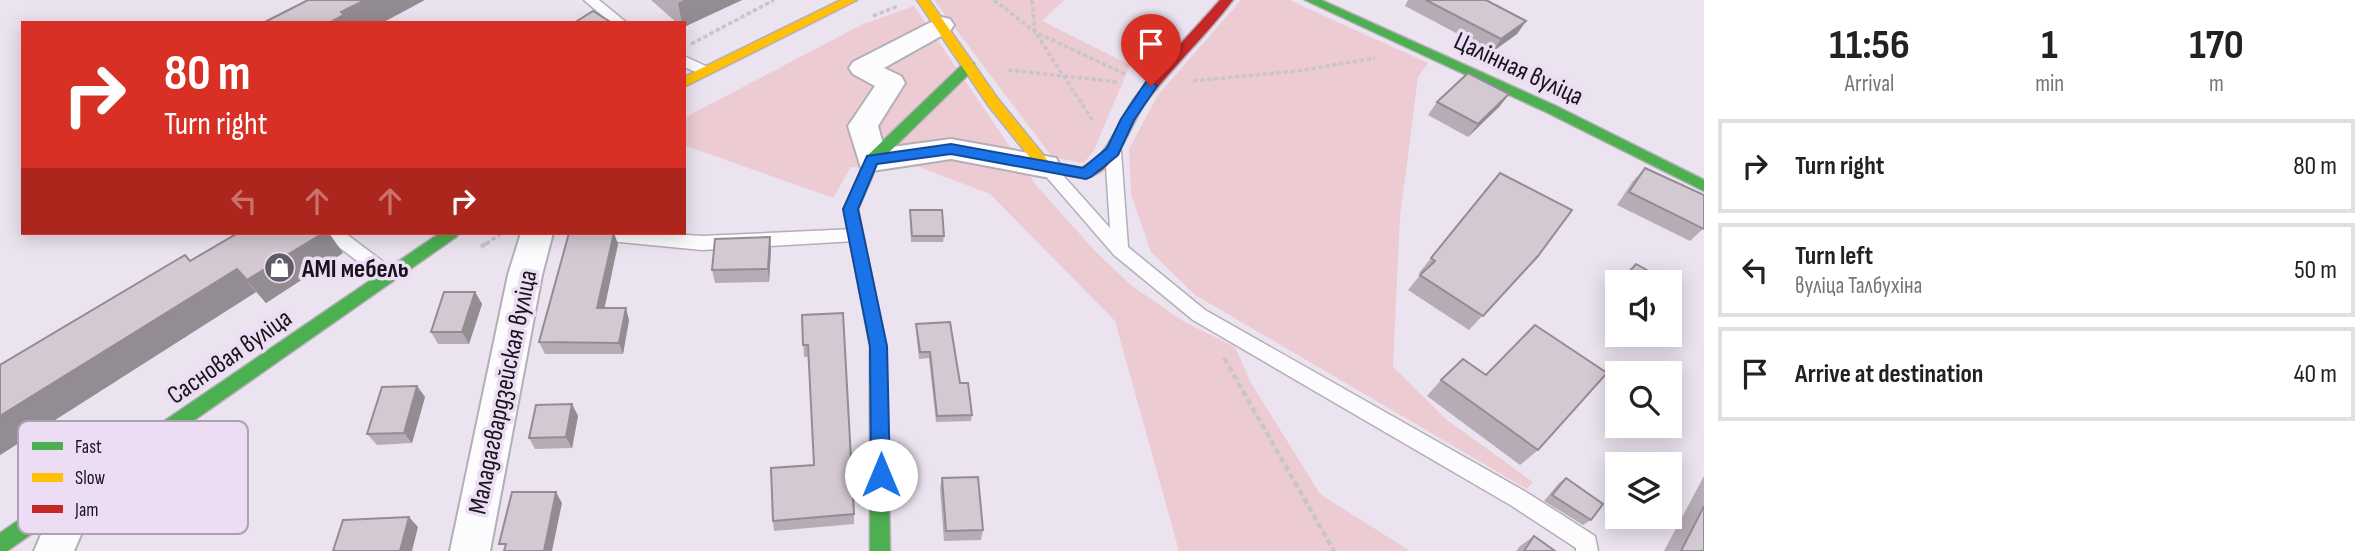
<!DOCTYPE html>
<html lang="en">
<head>
<meta charset="utf-8">
<style>
	body { margin:0; font-family:"Sofia Sans Condensed",sans-serif; background:#f2f2f2; color:#222; height:100vh; display:flex; flex-direction:column; font-size:26px; white-space:nowrap }
	* { box-sizing:border-box; margin:0 }
	p { font-size:23px; color:#767676 }
	.icon { flex:none; width:38px; height:38px; fill:none; stroke:currentColor; stroke-width:2; stroke-linecap:round; stroke-linejoin:round }
	.map { position:relative; flex:1; overflow:hidden }
	.panel { display:flex; flex-direction:column; background:#fff; width:665px }
	.panel>* { flex:none }
	.top-card { position:absolute; left:21px; top:21px; width:665px; height:214px; border-radius:0px; box-shadow:0 4px 18px #0003; background:#d93025; color:#fff; overflow:hidden }
	.controls { position:absolute; left:1605px; top:270px; display:grid; gap:14px }
	.controls a { display:grid; place-items:center; width:77px; height:77px; border-radius:0px; background:#fff; box-shadow:0 4px 18px #0003; font-size:35px }
	.pin { position:absolute; display:grid; place-items:center; width:60px; height:60px; color:#fff; margin:-72px -30px; border-radius:50% 50% 50% 0; rotate:-45deg; box-shadow:0 0 7px #0007 }
	.pin .icon { rotate:45deg }
	.me { position:absolute; width:77px; margin:-38px; rotate:0deg; stroke-linejoin:round; filter:drop-shadow(0 0 5px #0008) }
	.turn { display:flex; align-items:center; gap:24px; height:147px; padding:0 28px; font-size:32px }
	.turn .icon { width:91px; height:91px; stroke-width:2.5 }
	.turn b { display:block; font-size:49px; line-height:60px }
	.lanes { display:flex; align-items:center; height:66px; padding:0 28px; background:#0003; justify-content:center; gap:35px; direction:ltr }
	.lanes .off { opacity:.35 }
	.eta { display:flex; justify-content:space-evenly; align-items:center; height:119px; text-align:center }
	.eta b { font-size:42px; font-weight:700; line-height:49px }
	ul { padding:0; list-style:none }
	li { display:flex; align-items:center; gap:21px; height:94px; margin:0 14px 10px; padding:0 14px; border:4px solid #e0e0e0; border-radius:0px }
	li div { flex:1 }
	li b { display:block; font-size:26px }
	li em { font-style:normal }
	main { display:flex; flex:1; min-height:0 }
	.map>svg:first-child { display:block }
	.green { fill:#edcbd2 }
	.lines { fill:none; stroke-linecap:round; stroke-linejoin:round }
	.lane-casing { stroke:#b4aeb7; stroke-width:3 }
	.street-casing { stroke:#b4aeb7; stroke-width:4 }
	.fast-casing { stroke:#b4aeb7; stroke-width:3 }
	.slow-casing { stroke:#b4aeb7; stroke-width:3 }
	.jam-casing { stroke:#b4aeb7; stroke-width:3 }
	.path-far1 { stroke:#c9c6cb; stroke-width:3.5; stroke-dasharray:4.5 2.5; stroke-linecap:butt }
	.path { stroke:#c9c6cb; stroke-width:4.5; stroke-dasharray:6 3.5; stroke-linecap:butt }
	.lane { fill:#fcfbfd; fill-rule:evenodd }
	.street { fill:#fcfbfd; fill-rule:evenodd }
	.fast { fill:#4caf50; fill-rule:evenodd }
	.slow { fill:#ffc107; fill-rule:evenodd }
	.jam { fill:#c62828; fill-rule:evenodd }
	.wall { fill:#b6acb5 }
	.shaded-wall { fill:#948c93 }
	.building { fill:#d4c8d2; stroke:#948c93; stroke-width:2 }
	.route { fill:#1a73e8; stroke:#114b97; stroke-width:2 }
	.labels { text-anchor:middle; stroke-width:7; stroke-linejoin:round; paint-order:stroke }
	.street-label { font-size:26px; fill:#19141c; stroke:#ecddf5 }
	.poi-label { font-size:26px; font-weight:bold; fill:#19141c; stroke:#ecddf5; text-anchor:start }
	.key { fill:#ecddf5; stroke:#ada1b4; stroke-width:2 }
	.key-label { font-size:19px; fill:#19141c }
</style>
</head>
<body>
<main>
<div class="map">
<svg width="1704" height="551" viewBox="0 0 1704 551">
	<rect width="100%" height="100%" fill="#ebe3ef"/>
	<g class="green">
		<path d="M934 0H1064L1042 21 1130 65 1094 150 1084 163 1052 157Z"/>
		<path d="M1241 0H1289L1428 63 1418 77 1400 217 1393 367 1447 420 1533 482 1527 489 1195 295 1151 252 1131 194 1129 149 1158 95Z"/>
		<path d="M914 6 1036 185 1096 252 1132 286 1183 321 1235 347 1251 383 1320 494 1410 551H1179L1115 321 990 194 917 166 884 169 851 167 833 198 684 145V118L863 24Z"/>
	</g>
	<g class="lines">
		<defs>
			<g id="lane">
				<path d="M584 0H599L627 23H611Z"/>
				<path d="M684 56 710 68 712 71 705 76 684 67Z"/>
				<path d="M1113 145 1121 151 1128 247 1205 310 1526 492 1595 536 1598 551H1576V548L1512 506 1193 320 1114 255 1037 166 1045 160 1051 162 1110 228 1105 151Z"/>
				<path d="M855 229 861 230 863 235 861 240 855 241 702 250 589 239 583 238 581 233H659L702 236Z"/>
				<path d="M325 233H345L394 270 397 275 394 280H382L327 238Z"/>
			</g>
			<g id="street">
				<path d="M941 17 950 19 954 25 950 31 884 68 901 76 905 83 878 126 884 148 951 139 1056 158 1060 166 1056 174 1045 177 951 159 872 171 861 168 848 126 875 86 853 74 849 68 853 62Z"/>
				<path d="M521 233H553L542 275 490 551H450L508 275Z"/>
				<path d="M81 470 95 475 101 488 74 551H34L67 475Z"/>
			</g>
			<g id="fast">
				<path d="M1305 0H1321L1556 106 1704 180V191L1546 112Z"/>
				<path d="M969 62 974 63V69L878 163 858 209 886 346 890 551H870V346L844 209 867 156 964 63Z"/>
				<path d="M440 233H459L456 237 7 551H0V533Z"/>
			</g>
			<g id="slow">
				<path d="M841 0H857L684 87V77Z"/>
				<path d="M917 0H929L998 99 1049 162 1088 169 1090 173 1088 177 1083 178 1040 170 988 105Z"/>
			</g>
			<path id="jam" d="M1220 0H1233C1206 36 1173 66 1146 102 1132 122 1124 149 1107 166 1099 173 1088 180 1078 177L1076 173C1082 165 1094 163 1101 154 1115 137 1122 116 1135 98 1161 63 1192 32 1220 0Z"/>
		</defs>
		<use href="#lane" class="lane-casing"/>
		<use href="#street" class="street-casing"/>
		<use href="#fast" class="fast-casing"/>
		<use href="#slow" class="slow-casing"/>
		<use href="#jam" class="jam-casing"/>
		<g class="path-far1">
			<path d="M994 0 1035 32 1125 74"/>
			<path d="M1032 0 1035 32 1093 121"/>
			<path d="M873 16 898 6"/>
			<path d="M691 44 774 0"/>
			<path d="M1008 70 1118 82"/>
			<path d="M1193 81 1297 71 1375 58"/>
			<path d="M486 244 502 233"/>
		</g>
		<g class="path">
			<path d="M481 247 488 242"/>
			<path d="M1224 358 1334 551"/>
		</g>
		<use href="#lane" class="lane"/>
		<use href="#street" class="street"/>
		<use href="#fast" class="fast"/>
		<use href="#slow" class="slow"/>
		<use href="#jam" class="jam"/>
	</g>
	<g class="wall">
		<path d="M651 0H742L684 27V23H677Z"/>
		<path d="M1408 0H1486L1526 21 1517 34 1492 52 1405 6Z"/>
		<path d="M1509 94 1499 107 1468 137 1428 115 1437 102Z"/>
		<path d="M1645 168 1704 228 1690 241 1617 205 1633 181Z"/>
		<path d="M1500 173 1538 256 1469 330 1408 290 1421 274 1419 273Z"/>
		<path d="M910 210 944 236 943 242H911Z"/>
		<path d="M618 244 604 308 629 320 623 354H545L539 342Z"/>
		<path d="M771 250 769 282 715 283 712 270Z"/>
		<path d="M343 253 266 303 256 292 0 455V365L190 261Z"/>
		<path d="M475 292 482 304 469 344H438L431 332Z"/>
		<path d="M802 315 854 514V524L774 531 773 521 814 465 809 357H804Z"/>
		<path d="M916 324 960 383 972 415 971 421 936 422 929 358 919 359 916 330Z"/>
		<path d="M1441 380 1538 450 1520 465 1427 396Z"/>
		<path d="M417 386 425 397 412 443 377 445 367 434Z"/>
		<path d="M572 404 578 416 572 448 535 449 529 438Z"/>
		<path d="M1704 476V551H1664Z"/>
		<path d="M942 478 983 530 981 540 944 541 940 488Z"/>
		<path d="M1566 478 1591 520 1583 525 1544 501 1559 483Z"/>
		<path d="M1534 536 1555 551H1516L1520 546Z"/>
	</g>
	<g class="shaded-wall">
		<path d="M365 0H425L382 23H329L341 12Z"/>
		<path d="M684 0H742L684 27V23H682L678 3Z"/>
		<path d="M1526 21 1517 34 1492 52 1501 39Z"/>
		<path d="M1509 94 1499 107 1468 137 1478 124Z"/>
		<path d="M320 233H329L343 253 266 303 247 280Z"/>
		<path d="M614 233 618 244 602 320 597 308Z"/>
		<path d="M770 237 771 250 769 282 768 269Z"/>
		<path d="M237 269 256 292 0 455V416Z"/>
		<path d="M475 292 482 304 469 344 462 332Z"/>
		<path d="M626 308 629 320 623 354 619 343Z"/>
		<path d="M417 386 425 397 412 443 404 433Z"/>
		<path d="M572 404 578 416 572 448 566 437Z"/>
		<path d="M556 492 562 503 552 551H544Z"/>
		<path d="M409 517 418 527 412 551H400Z"/>
	</g>
	<g class="building">
		<path d="M308 0H365L341 12 344 15 329 23H263Z"/>
		<path d="M1426 0H1486L1526 21 1501 39Z"/>
		<path d="M593 11 612 23H574Z"/>
		<path d="M1468 73 1509 94 1478 124 1437 102Z"/>
		<path d="M1645 168 1704 195V229L1629 192Z"/>
		<path d="M1500 173 1572 210 1538 256 1483 316 1420 275 1435 261 1431 258Z"/>
		<path d="M910 210H942L944 236H912Z"/>
		<path d="M238 233H323L247 280 237 269 0 416V365L185 255 190 261Z"/>
		<path d="M569 233H614L597 308H626L619 343 539 342Z"/>
		<path d="M770 237 768 269 712 270 715 239Z"/>
		<path d="M1636 264 1663 279 1661 282 1621 281Z"/>
		<path d="M444 292H475L462 332H431Z"/>
		<path d="M843 313 854 514 773 521 771 468 814 465 808 345H803L802 315Z"/>
		<path d="M950 322 960 383H968L972 415 937 416 930 352H920L916 324Z"/>
		<path d="M1535 325 1607 373 1538 450 1441 380 1463 359 1486 375Z"/>
		<path d="M417 386 404 433 367 434 382 387Z"/>
		<path d="M572 404 566 437 529 438 536 405Z"/>
		<path d="M978 477 983 530 946 531 942 478Z"/>
		<path d="M1566 478 1603 504 1591 520 1552 495Z"/>
		<path d="M512 492H556L544 551H504L506 544H499Z"/>
		<path d="M1704 506V551H1681Z"/>
		<path d="M409 517 400 551H333L343 520Z"/>
		<path d="M1534 536 1555 551H1524Z"/>
	</g>
	<path class="route" d="M1151 81 1157 86 1134 120 1118 155 1091 177 1086 179 951 154 877 164 858 209 887 346 890 475 887 482 881 484 874 482 871 475 870 346 843 209 867 156 951 144 1083 168 1107 148 1121 119 1146 82Z"/>
	<defs>
		<symbol id="shop-disc" viewBox="-11 -11 22 22"><circle r="9.5" fill="#625c66" stroke="#ecddf5"/><path d="M-5-2.5h2.3a2.7 3.5 0 0 1 5.4 0H5L5.5 6h-11ZM-1.5-2.5h3a1.5 2.3 0 0 0-3 0Z" fill="#fff"/></symbol>
	</defs>
	<g fill-rule="evenodd">
		<use href="#shop-disc" x="262" y="250" width="35" height="35"/>
	</g>
	<g class="labels">
		<g class="street-label">
			<text transform="translate(1519 68) rotate(25)" y="9">Цалінная вуліца</text>
			<text transform="translate(229 356) rotate(-35)" y="9">Сасновая вуліца</text>
			<text transform="translate(502 392) rotate(-78)" y="9">Маладагвардзейская вуліца</text>
		</g>
		<g class="poi-label">
			<text x="302" y="277">AMI мебель</text>
		</g>
	</g>
	<rect x="18" y="421" width="230" height="113" rx="10" class="key"/>
	<rect x="32" y="442" width="31" height="8" fill="#4caf50"/>
	<rect x="32" y="473" width="31" height="9" fill="#ffc107"/>
	<rect x="32" y="505" width="31" height="8" fill="#c62828"/>
	<g class="key-label">
		<text x="75" y="453">Fast</text>
		<text x="75" y="484">Slow</text>
		<text x="75" y="516">Jam</text>
	</g>
</svg>
<div class="controls">
<a><svg class="icon" aria-label="sound" viewBox="0 0 24 24"><path d="M4 9h4l5-4v14l-5-4H4zM17 9q2 3 0 6"/></svg></a>
<a><svg class="icon" aria-label="search" viewBox="0 0 24 24"><circle cx="10" cy="10" r="6"/><path d="M15 15l6 6"/></svg></a>
<a><svg class="icon" aria-label="layers" viewBox="0 0 24 24"><path d="M12 4l9 5-9 5-9-5zM3 14l9 5 9-5"/></svg></a>
</div>
<div class="pin" style="left:1151px;top:86px;background:#d93025"><svg class="icon" aria-label="arrive" viewBox="0 0 24 24"><path d="M6 21V4h12l-3 4 3 4H6"/></svg></div>
<svg class="me" style="left:881px;top:475px" viewBox="-20 -20 40 40"><circle r="19" fill="#fff"/><path d="M0-13L10 11 0 6-10 11z" fill="#1a73e8"/></svg>
<div class="top-card">
<div class="turn"><svg class="icon" aria-label="right" viewBox="0 0 24 24"><path d="M7 20v-9h11M14 6l5 5-5 5"/></svg><div><b>80 m</b>Turn right</div></div>
<div class="lanes"><svg class="icon off" aria-label="left" viewBox="0 0 24 24"><path d="M17 20v-9H6M10 6l-5 5 5 5"/></svg><svg class="icon off" aria-label="ahead" viewBox="0 0 24 24"><path d="M12 20V5M6 11l6-6 6 6"/></svg><svg class="icon off" aria-label="ahead" viewBox="0 0 24 24"><path d="M12 20V5M6 11l6-6 6 6"/></svg><svg class="icon" aria-label="right" viewBox="0 0 24 24"><path d="M7 20v-9h11M14 6l5 5-5 5"/></svg></div>
</div>
</div>
<section class="panel">
<div class="eta">
<div><b>11:56</b><p>Arrival</p></div>
<div><b>1</b><p>min</p></div>
<div><b>170</b><p>m</p></div>
</div>
<ul>
<li><svg class="icon" aria-label="right" viewBox="0 0 24 24"><path d="M7 20v-9h11M14 6l5 5-5 5"/></svg><div><b>Turn right</b></div><em>80 m</em></li>
<li><svg class="icon" aria-label="left" viewBox="0 0 24 24"><path d="M17 20v-9H6M10 6l-5 5 5 5"/></svg><div><b>Turn left</b><p>вуліца Талбухіна</p></div><em>50 m</em></li>
<li><svg class="icon" aria-label="arrive" viewBox="0 0 24 24"><path d="M6 21V4h12l-3 4 3 4H6"/></svg><div><b>Arrive at destination</b></div><em>40 m</em></li>
</ul>
</section>
</main>
</body>
</html>
